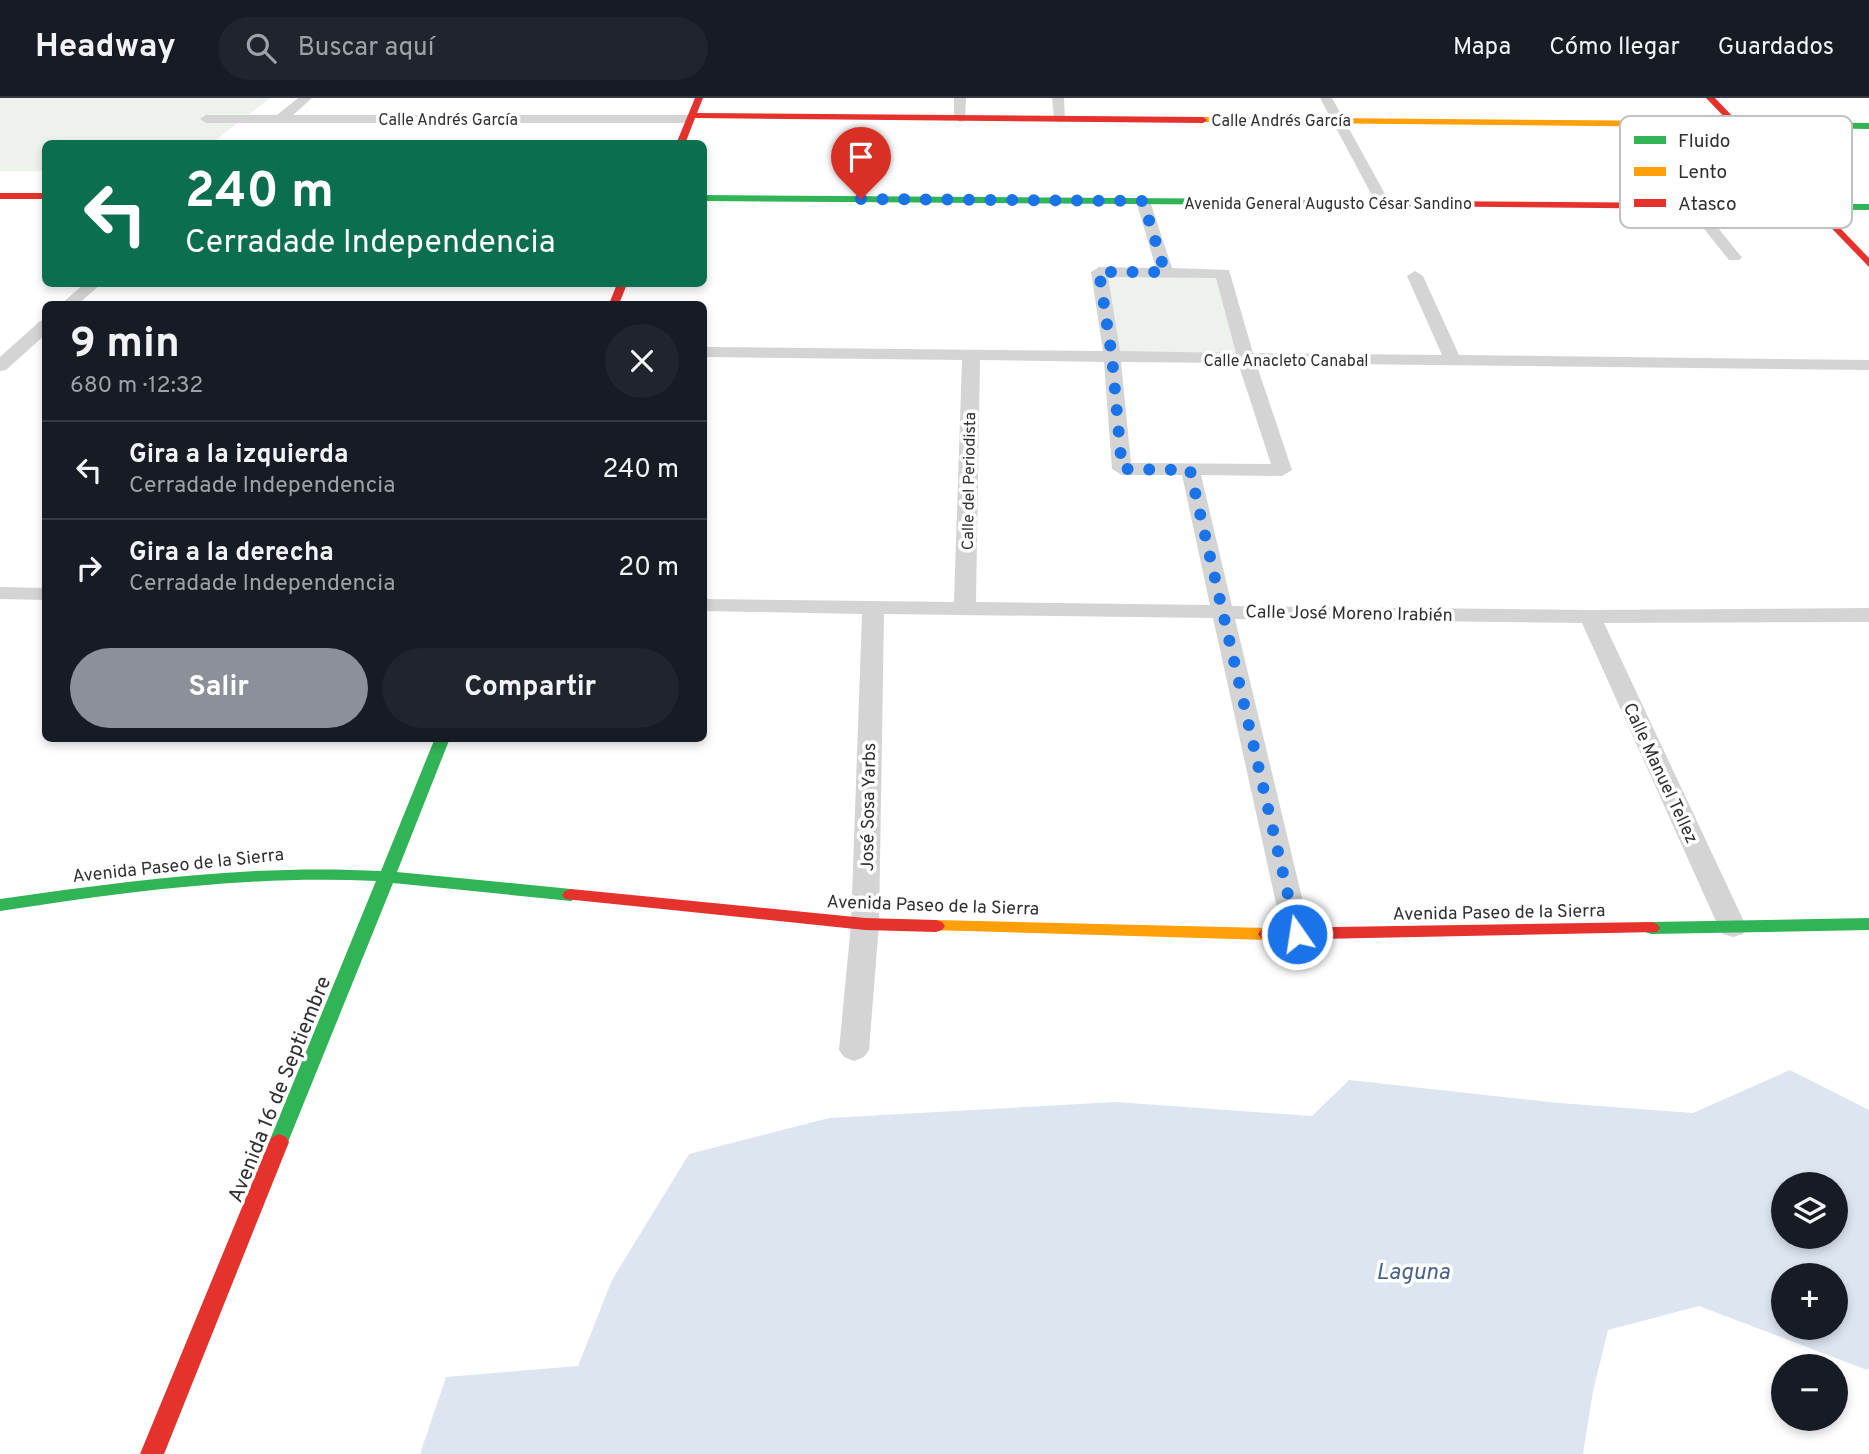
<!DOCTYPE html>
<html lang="es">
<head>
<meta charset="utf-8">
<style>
	body { margin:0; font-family:Overpass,sans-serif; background:#20242c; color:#f1f3f6; height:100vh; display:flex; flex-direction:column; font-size:26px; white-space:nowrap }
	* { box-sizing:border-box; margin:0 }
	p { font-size:23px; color:#9ea1a6 }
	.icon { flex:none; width:38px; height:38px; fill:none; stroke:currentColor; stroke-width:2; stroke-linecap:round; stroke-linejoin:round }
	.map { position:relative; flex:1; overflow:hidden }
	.drawer { position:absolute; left:42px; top:203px; width:665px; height:441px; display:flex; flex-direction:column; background:#171b24; border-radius:10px; box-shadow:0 4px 10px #0003 }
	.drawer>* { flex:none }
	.top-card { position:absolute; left:42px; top:42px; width:665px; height:147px; border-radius:10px; box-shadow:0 4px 10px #0003; background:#0b6e4f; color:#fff; overflow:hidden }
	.fabs { position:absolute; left:1771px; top:1074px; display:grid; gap:14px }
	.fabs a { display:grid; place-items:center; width:77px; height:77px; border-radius:50%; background:#171b24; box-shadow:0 4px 10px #0003; font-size:35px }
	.pin { position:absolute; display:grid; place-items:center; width:60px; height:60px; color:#fff; margin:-72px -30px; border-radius:50% 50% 50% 0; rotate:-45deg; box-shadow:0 0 7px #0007 }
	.pin .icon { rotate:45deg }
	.me { position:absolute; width:77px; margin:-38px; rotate:347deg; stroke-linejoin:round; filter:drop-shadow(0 0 5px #0008) }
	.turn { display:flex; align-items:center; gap:24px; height:147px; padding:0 28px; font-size:32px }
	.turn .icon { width:91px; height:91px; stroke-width:2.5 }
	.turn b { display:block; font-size:49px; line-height:60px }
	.round { display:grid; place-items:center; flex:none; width:74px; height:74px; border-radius:37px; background:#20242c }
	.summary { display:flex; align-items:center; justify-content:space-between; height:119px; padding:0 28px }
	h1 { font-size:42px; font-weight:700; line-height:52px }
	.action { display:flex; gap:14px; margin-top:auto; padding:14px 28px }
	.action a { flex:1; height:80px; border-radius:42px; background:#8c9099; color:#fff; font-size:28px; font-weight:700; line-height:80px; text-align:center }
	.action a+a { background:#20242c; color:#f1f3f6 }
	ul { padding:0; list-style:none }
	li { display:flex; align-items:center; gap:21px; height:98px; padding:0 28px; border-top:2px solid #363941 }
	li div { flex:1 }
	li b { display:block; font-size:26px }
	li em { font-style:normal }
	header { display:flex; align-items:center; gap:42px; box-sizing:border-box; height:98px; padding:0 35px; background:#171b24; border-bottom:2px solid #363941 }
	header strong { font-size:33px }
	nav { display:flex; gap:38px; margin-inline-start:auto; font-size:24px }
	.search { width:490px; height:63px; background:#20242c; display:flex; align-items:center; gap:18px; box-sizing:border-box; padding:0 24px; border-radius:38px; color:#9ea1a6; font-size:26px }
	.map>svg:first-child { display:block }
	.green { fill:#eef2ec }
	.water { fill:#dde5f0; fill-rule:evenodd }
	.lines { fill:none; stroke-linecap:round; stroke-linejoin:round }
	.street { fill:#d4d4d4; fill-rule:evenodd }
	.fast { fill:#30b455; fill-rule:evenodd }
	.slow { fill:#ff9f0a; fill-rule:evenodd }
	.jam { fill:#e5322d; fill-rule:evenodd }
	.route { stroke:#1a73e8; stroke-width:12; stroke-dasharray:0 21.6 }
	.labels { text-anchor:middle; stroke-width:7; stroke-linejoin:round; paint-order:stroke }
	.far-street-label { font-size:16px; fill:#303030; stroke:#fff }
	.street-label { font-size:18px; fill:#303030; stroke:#fff }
	.near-street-label { font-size:21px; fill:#303030; stroke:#fff }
	.near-water-label { font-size:23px; font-style:italic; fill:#476389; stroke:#fff }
	.key { fill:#fff; stroke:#c1c1c1; stroke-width:2 }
	.key-label { font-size:19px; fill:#303030 }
</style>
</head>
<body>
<header>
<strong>Headway</strong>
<div class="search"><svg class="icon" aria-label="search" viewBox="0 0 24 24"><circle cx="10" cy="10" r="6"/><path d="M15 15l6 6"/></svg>Buscar aquí</div>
<nav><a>Mapa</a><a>Cómo llegar</a><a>Guardados</a></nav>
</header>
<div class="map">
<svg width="1869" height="1356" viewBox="0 0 1869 1356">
	<rect width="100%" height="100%" fill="#fff"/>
	<g class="green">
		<path d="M0 0H270L212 45 46 46 45 73H0Z"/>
		<path d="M1099 174 1223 175 1246 262 1112 259Z"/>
	</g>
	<path class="water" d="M1790 972 1869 1012V1270L1867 1272 1699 1208 1608 1232 1593 1293 1583 1356H420L446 1279 578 1268 612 1182 689 1056 829 1020 1116 1004 1312 1018 1349 982 1559 1005 1693 1015ZM1783 1087H1836V1139H1783ZM1783 1178H1836V1230H1783Z"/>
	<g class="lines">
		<g class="street">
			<path d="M298 0H312L293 17H690L696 21 690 25H206L200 21 206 17H277Z"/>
			<path d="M954 0H966L965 23 960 24 954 20Z"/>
			<path d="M1052 0H1064L1065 23 1060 24 1054 20Z"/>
			<path d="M1320 0H1332L1390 105 1388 108H1378L1376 105Z"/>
			<path d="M1143 99 1150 103 1172 170 1229 172 1253 255 1442 257 1407 178 1415 173 1423 178 1459 257 1869 262V272L1256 265 1292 372 1282 378 1201 377 1232 508 1590 512 1869 510V524L1604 525 1747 830 1743 836 1733 839 1723 836 1719 830 1582 525 1235 521 1311 837 1307 843 1297 846 1287 843 1283 837 1213 520 884 516 879 826 869 952 864 959 854 963 844 959 839 952 851 826 862 516 704 513V501L954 504 962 262 704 259V249L1103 253 1091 174 1099 169 1156 170 1136 103ZM1108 179 1216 180 1236 255 1120 253ZM980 262 1104 264 1112 371 1122 377H1182L1210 507 976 504ZM1121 264 1238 265 1271 366 1131 365Z"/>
			<path d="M1693 104 1698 105 1739 156 1742 159 1739 162H1729L1688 111 1686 108 1688 105Z"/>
			<path d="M84 186H101L78 206H61Z"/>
			<path d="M46 222V236L6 272 0 273V259L40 223Z"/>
			<path d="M0 489 46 490V502L0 501Z"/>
		</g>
		<g class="fast">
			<path d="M1692 23 1869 25V31L1689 28V24Z"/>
			<path d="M704 97 1281 101 1286 104 1281 107 704 103Z"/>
			<path d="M1695 106H1869V112L1698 111 1693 108Z"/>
			<path d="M435 640H450L397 774 571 791 580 797 571 803 393 785 286 1049 279 1052 272 1049 269 1044 376 783C249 777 125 794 0 813V801C127 783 252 766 381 773Z"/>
			<path d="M1869 820V832L1651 836 1645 834 1642 830 1645 826 1651 824Z"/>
		</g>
		<g class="slow">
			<path d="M1203 19 1692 23 1696 26 1692 29 1200 24 1199 22Z"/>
			<path d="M936 822 1267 830 1273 832 1276 836 1273 840 1267 842 930 832 927 828 930 824Z"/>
		</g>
		<g class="jam">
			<path d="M695 0H703L697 15 1203 19 1207 22 1203 25 695 20 685 46H676Z"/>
			<path d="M1706 0H1715L1869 160V169Z"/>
			<rect x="0" y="95" width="46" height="6"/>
			<path d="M1278 102 1698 105 1703 108 1698 111 1281 107 1278 106Z"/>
			<path d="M617 186H627L619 206H609Z"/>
			<path d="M571 791 865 820 936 822 942 824 945 828 942 832 936 834 865 832 565 801 562 797 565 793Z"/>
			<path d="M1651 824 1657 826 1660 830 1657 834 1267 842 1261 840 1258 836 1261 832 1267 830Z"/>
			<path d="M279 1036 286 1039 289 1044 164 1356H140L269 1044 272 1039Z"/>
		</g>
	</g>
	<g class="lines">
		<path class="route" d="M861 101 1143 103 1165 174H1099L1112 259 1122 371 1190 372 1297 836"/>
	</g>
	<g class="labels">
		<g class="far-street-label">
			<text x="448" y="27">Calle Andrés García</text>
			<text x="1281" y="28">Calle Andrés García</text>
			<text x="1328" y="111">Avenida General Augusto César Sandino</text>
			<text x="1286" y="268">Calle Anacleto Canabal</text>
			<text transform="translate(968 383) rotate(-89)" y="6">Calle del Periodista</text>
		</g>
		<g class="street-label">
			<text transform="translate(1349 515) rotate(1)" y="6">Calle José Moreno Irabién</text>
			<text transform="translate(1661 675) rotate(65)" y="6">Calle Manuel Tellez</text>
			<text transform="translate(868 709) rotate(-89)" y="6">José Sosa Yarbs</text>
			<text transform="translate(178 767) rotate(-6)" y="6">Avenida Paseo de la Sierra</text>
			<text transform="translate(933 807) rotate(2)" y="6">Avenida Paseo de la Sierra</text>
			<text transform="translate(1499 814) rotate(-1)" y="6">Avenida Paseo de la Sierra</text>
		</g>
		<g class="near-street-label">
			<text transform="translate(279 991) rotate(-68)" y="7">Avenida 16 de Septiembre</text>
		</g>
		<g class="near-water-label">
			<text x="1413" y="1181">Laguna</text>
		</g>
	</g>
	<rect x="1620" y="18" width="232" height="112" rx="10" class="key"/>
	<rect x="1634" y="38" width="32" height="8" fill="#30b455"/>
	<rect x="1634" y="69" width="32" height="9" fill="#ff9f0a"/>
	<rect x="1634" y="101" width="32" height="8" fill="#e5322d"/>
	<g class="key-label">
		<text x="1678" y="49">Fluido</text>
		<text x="1678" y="80">Lento</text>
		<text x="1678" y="112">Atasco</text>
	</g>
</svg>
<div class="fabs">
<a><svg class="icon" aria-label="layers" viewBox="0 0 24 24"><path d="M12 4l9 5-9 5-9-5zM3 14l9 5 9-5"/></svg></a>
<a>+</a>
<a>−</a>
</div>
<div class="pin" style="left:861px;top:101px;background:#d93025"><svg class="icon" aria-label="arrive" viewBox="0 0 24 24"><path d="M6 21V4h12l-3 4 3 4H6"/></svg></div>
<svg class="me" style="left:1297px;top:836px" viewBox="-20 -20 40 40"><circle r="17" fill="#1a73e8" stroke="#fff" stroke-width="3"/><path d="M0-11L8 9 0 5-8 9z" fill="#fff"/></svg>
<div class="top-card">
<div class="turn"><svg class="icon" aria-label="left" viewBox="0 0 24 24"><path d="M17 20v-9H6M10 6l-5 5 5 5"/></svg><div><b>240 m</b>Cerradade Independencia</div></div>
</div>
<section class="drawer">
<div class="summary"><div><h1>9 min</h1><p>680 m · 12:32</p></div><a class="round"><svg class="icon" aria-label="close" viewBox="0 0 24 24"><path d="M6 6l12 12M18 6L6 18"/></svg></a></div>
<ul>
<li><svg class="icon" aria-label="left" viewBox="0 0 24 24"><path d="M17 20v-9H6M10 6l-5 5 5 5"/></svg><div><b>Gira a la izquierda</b><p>Cerradade Independencia</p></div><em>240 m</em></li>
<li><svg class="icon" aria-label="right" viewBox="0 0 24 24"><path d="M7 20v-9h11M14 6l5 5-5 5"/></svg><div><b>Gira a la derecha</b><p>Cerradade Independencia</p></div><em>20 m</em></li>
</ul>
<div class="action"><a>Salir</a><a>Compartir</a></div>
</section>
</div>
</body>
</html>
